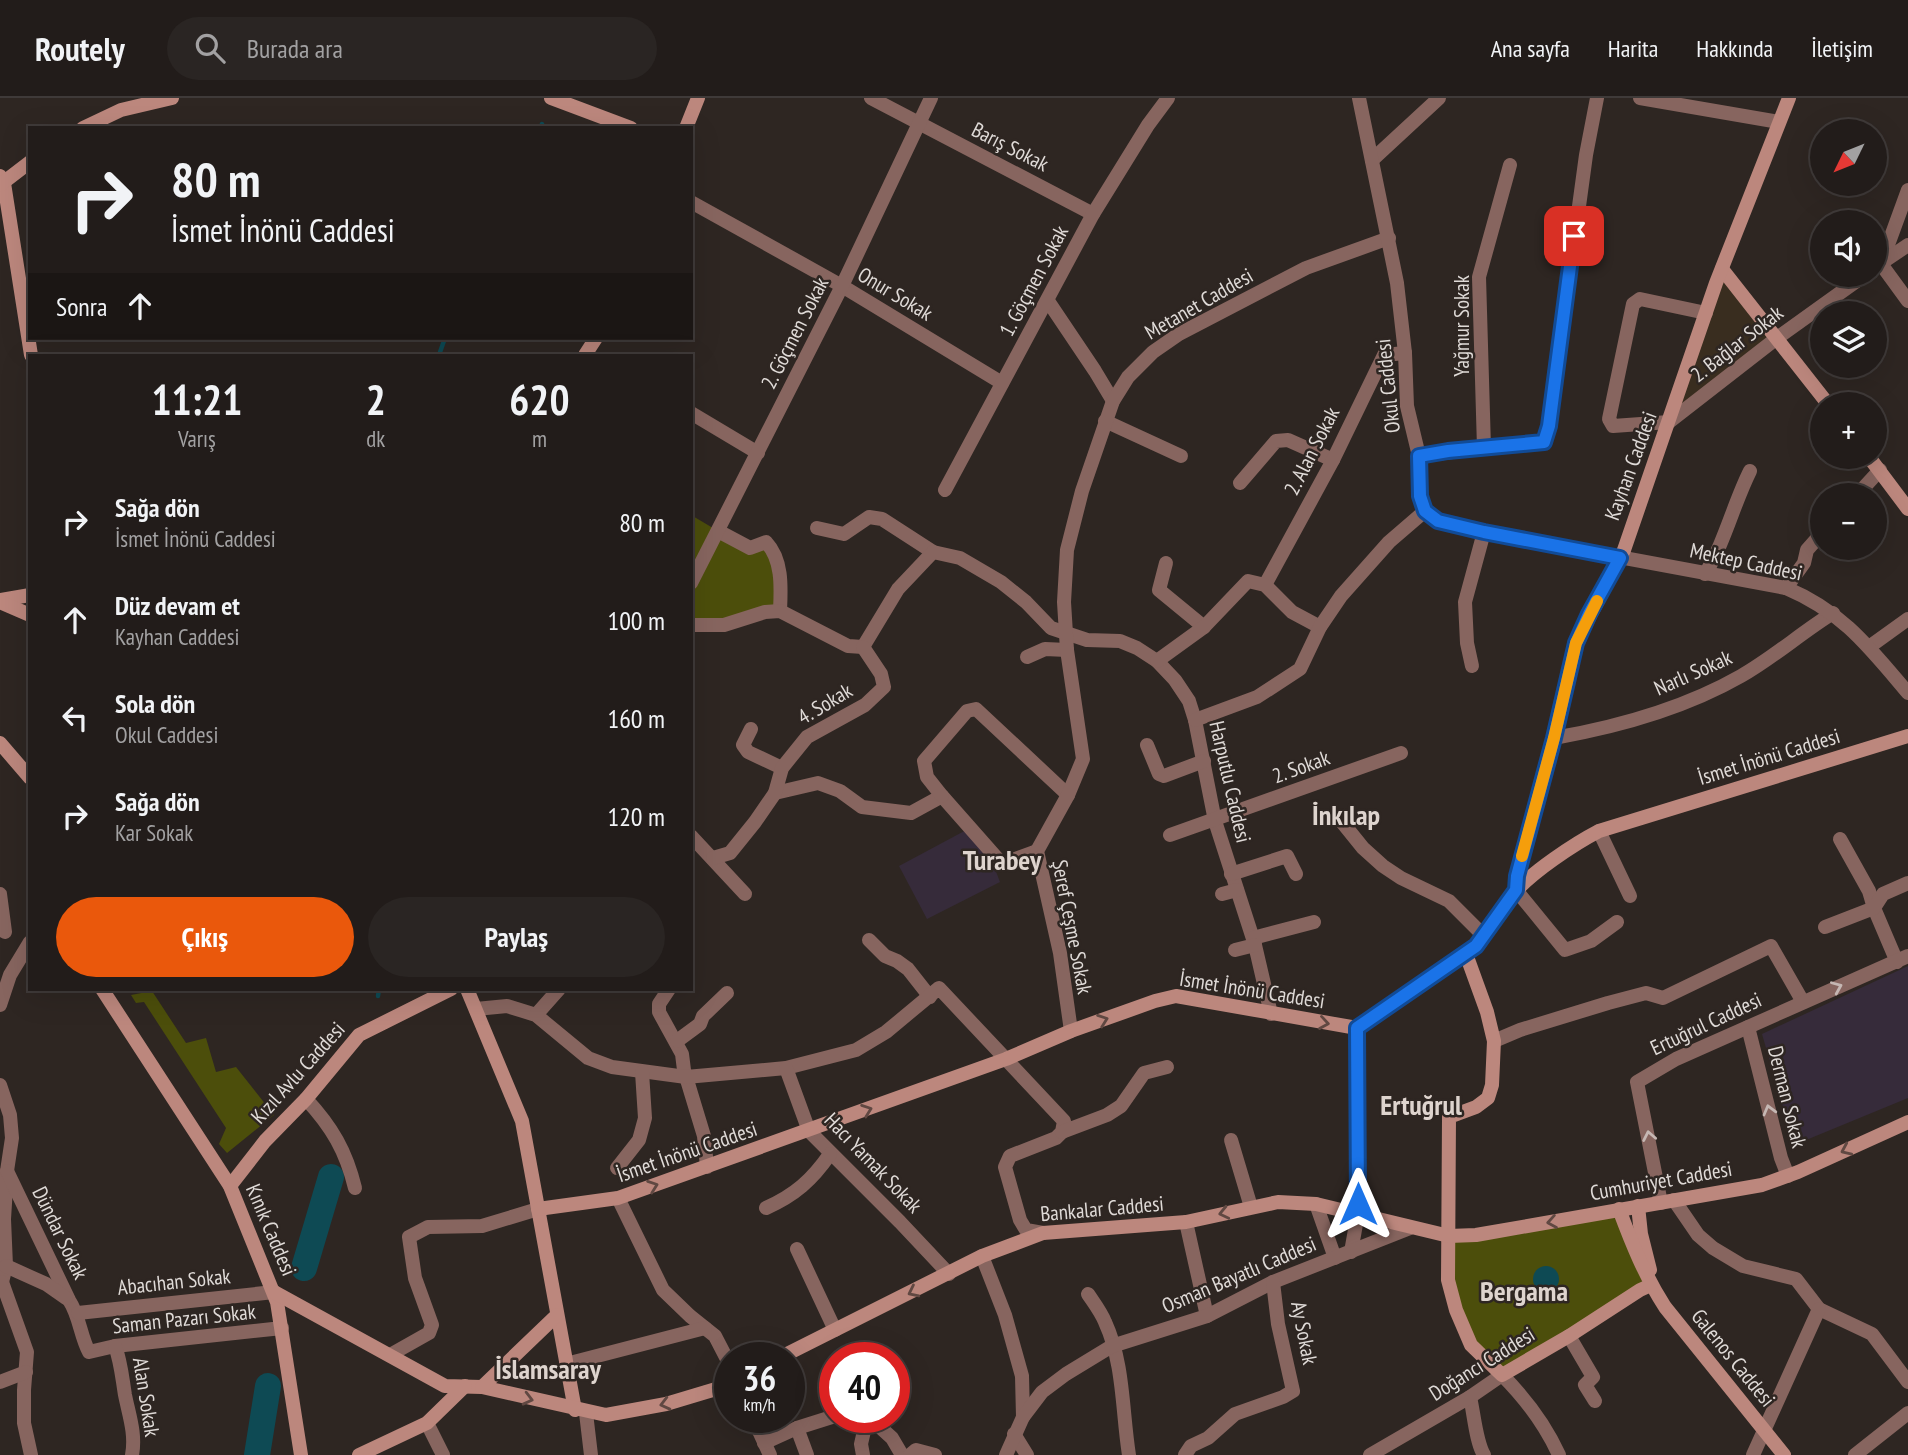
<!DOCTYPE html>
<html lang="tr">
<head>
<meta charset="utf-8">
<style>
	body { margin:0; font-family:"PT Sans Narrow",sans-serif; background:#2a2523; color:#f1f3f6; height:100vh; display:flex; flex-direction:column; font-size:26px; white-space:nowrap }
	* { box-sizing:border-box; margin:0 }
	p { font-size:23px; color:#a2a1a2 }
	.icon { flex:none; width:38px; height:38px; fill:none; stroke:currentColor; stroke-width:2; stroke-linecap:round; stroke-linejoin:round }
	.map { position:relative; flex:1; overflow:hidden }
	.side { position:absolute; left:28px; top:256px; width:665px; height:637px; display:flex; flex-direction:column; background:#221c1a; border-radius:0px; box-shadow:0 7px 28px #0002,0 0 0 2px #3f3a39 }
	.side>* { flex:none }
	.top-card { position:absolute; left:28px; top:28px; width:665px; height:214px; border-radius:0px; box-shadow:0 7px 28px #0002,0 0 0 2px #3f3a39; background:#221c1a; color:#f1f3f6; overflow:hidden }
	.needle { width:46px; rotate:227deg }
	.controls { position:absolute; left:1810px; top:21px; display:grid; gap:14px }
	.controls a { display:grid; place-items:center; width:77px; height:77px; border-radius:50%; background:#221c1a; box-shadow:0 7px 28px #0002,0 0 0 2px #3f3a39; font-size:35px }
	.speed { position:absolute; left:714px; top:1244px; display:flex; gap:14px; font-size:35px; font-weight:700; text-align:center }
	.speed>* { display:grid; place-content:center; width:91px; height:91px; border-radius:50%; background:#221c1a; box-shadow:0 7px 28px #0002,0 0 0 2px #3f3a39; line-height:1 }
	.speed small { font-size:18px; font-weight:400 }
	.speed .limit { border:10px solid #d22; background:#fff; color:#111 }
	.pin { position:absolute; display:grid; place-items:center; width:60px; height:60px; color:#fff; margin:-30px; border-radius:14px; box-shadow:0 4px 10px #0006 }
	.me { position:absolute; width:77px; margin:-38px; rotate:0deg; stroke-linejoin:round; filter:drop-shadow(0 0 5px #0008) }
	.turn { display:flex; align-items:center; gap:24px; height:147px; padding:0 28px; font-size:32px }
	.turn .icon { width:91px; height:91px; stroke-width:2.5 }
	.turn b { display:block; font-size:49px; line-height:60px }
	.then { display:flex; align-items:center; height:66px; padding:0 28px; background:#0003; gap:14px; font-size:26px }
	.eta { display:flex; justify-content:space-evenly; align-items:center; height:119px; text-align:center }
	.eta b { font-size:42px; font-weight:700; line-height:49px }
	.button { display:flex; gap:14px; margin-top:auto; padding:14px 28px }
	.button a { flex:1; height:80px; border-radius:42px; background:#ea580c; color:#fff; font-size:28px; font-weight:700; line-height:80px; text-align:center }
	.button a+a { background:#2a2523; color:#f1f3f6 }
	ul { padding:0; list-style:none }
	li { display:flex; align-items:center; gap:21px; height:98px; padding:0 28px }
	li div { flex:1 }
	li b { display:block; font-size:26px }
	li em { font-style:normal }
	header { display:flex; align-items:center; gap:42px; box-sizing:border-box; height:98px; padding:0 35px; background:#221c1a; border-bottom:2px solid #3f3a39 }
	header strong { font-size:33px }
	nav { display:flex; gap:38px; margin-inline-start:auto; font-size:24px }
	.search { width:490px; height:63px; background:#2a2523; display:flex; align-items:center; gap:18px; box-sizing:border-box; padding:0 24px; border-radius:38px; color:#a2a1a2; font-size:26px }
	.map>svg:first-child { display:block }
	.commercial { fill:#392d1f }
	.education { fill:#362b3a }
	.green { fill:#4c4e0b }
	.water { fill:#0e4a54 }
	.lines { fill:none; stroke-linecap:round; stroke-linejoin:round }
	.stream { stroke:#0e4a54; stroke-width:4.5 }
	.river { stroke:#0e4a54; stroke-width:26 }
	.minor { stroke:#87655f; stroke-width:14 }
	.tertiary { stroke:#87655f; stroke-width:14 }
	.secondary { stroke:#bc877d; stroke-width:14 }
	.oneway { stroke:#c5b7b3 }
	.oneway2 { stroke:#604842 }
	.route-casing { stroke:#114b97; stroke-width:18 }
	.route { stroke:#1a73e8; stroke-width:12 }
	.slow { stroke:#f59e0b; stroke-width:12 }
	.labels { text-anchor:middle; stroke-width:5; stroke-linejoin:round; paint-order:stroke }
	.street-label { font-size:21px; fill:#dfdad7; stroke:#2e2622 }
	.district-label { font-size:28px; font-weight:bold; fill:#ded4ce; stroke:#2e2622 }
</style>
</head>
<body>
<header>
<strong>Routely</strong>
<div class="search"><svg class="icon" aria-label="search" viewBox="0 0 24 24"><circle cx="10" cy="10" r="6"/><path d="M15 15l6 6"/></svg>Burada ara</div>
<nav><a>Ana sayfa</a><a>Harita</a><a>Hakkında</a><a>İletişim</a></nav>
</header>
<div class="map">
<svg width="1908" height="1357" viewBox="0 0 1908 1357">
	<rect width="100%" height="100%" fill="#2e2622"/>
	<path class="commercial" d="M1722 171 1777 240 1682 316 1676 307Z"/>
	<g class="education">
		<path d="M970 730 1002 766 995 771 1000 784 927 821 899 768Z"/>
		<path d="M1908 868V1000L1794 1047 1762 936Z"/>
	</g>
	<g class="green">
		<path d="M691 417 718 433 775 454 780 513 691 527Z"/>
		<path d="M152 893 186 945 206 940 216 974 236 969 274 1017 227 1055 219 1046 226 1030 144 904 136 905 131 897Z"/>
		<path d="M1619 1111 1651 1187 1502 1277 1488 1265 1456 1212 1449 1138Z"/>
	</g>
	<circle class="water" cx="1546" cy="1181" r="13"/>
	<g class="lines">
		<g class="stream">
			<path d="M540 30 542 26"/>
			<path d="M439 257 445 240"/>
			<path d="M378 898 379 891"/>
		</g>
		<g class="river">
			<path d="M304 1170 331 1079"/>
			<path d="M257 1357 268 1288"/>
		</g>
		<g class="minor">
			<path d="M871 0 1093 116"/>
			<path d="M1640 0 1779 24"/>
			<path d="M1372 62 1439 0"/>
			<path d="M1908 92 1881 166 1908 203"/>
			<path d="M691 104 842 188 1002 285"/>
			<path d="M1048 203 1095 273 1113 303"/>
			<path d="M691 315 758 355"/>
			<path d="M1105 323 1181 358"/>
			<path d="M1669 324 1613 328 1609 321 1633 206 1640 201 1706 215"/>
			<path d="M1484 350 1479 179 1510 67"/>
			<path d="M1419 358 1544 343 1549 328 1586 57 1597 0"/>
			<path d="M1240 385 1276 343 1288 342 1333 362"/>
			<path d="M945 392 1093 116 1148 27 1168 0"/>
			<path d="M1857 397 1880 372"/>
			<path d="M817 430 844 436 869 419 882 421 933 454"/>
			<path d="M718 433 750 450 766 444C783 462 781 490 780 513"/>
			<path d="M1166 465 1159 492 1204 529"/>
			<path d="M1705 476C1725 444 1733 407 1750 373"/>
			<path d="M691 485 842 188 931 0"/>
			<path d="M1265 487 1333 362 1384 257 1405 255"/>
			<path d="M1786 490 1804 465 1807 452 1822 435"/>
			<path d="M691 527H724L765 514 780 513 848 548 863 549"/>
			<path d="M863 549 898 491 933 454 960 460 1001 484 1026 504 1051 530 1087 542 1120 543 1137 550 1157 563 1175 582 1189 603 1195 622 1215 723 1255 847 1271 916"/>
			<path d="M1869 549 1908 521"/>
			<path d="M1027 559 1045 551 1067 552"/>
			<path d="M1157 563 1204 529 1248 483 1265 487 1292 514 1320 529"/>
			<path d="M1472 568 1467 545 1465 504 1484 434"/>
			<path d="M1195 622 1257 599 1300 571 1320 529 1341 498 1389 444 1425 413"/>
			<path d="M751 631 743 647 748 654 782 670"/>
			<path d="M1554 640C1617 629 1685 610 1741 578 1773 560 1802 534 1833 515"/>
			<path d="M1147 647 1159 676 1164 678 1204 663"/>
			<path d="M775 695 818 685 840 693 862 709 911 715 942 698 1002 766 1037 753"/>
			<path d="M942 698 927 679 924 663 967 613 976 611 1068 697"/>
			<path d="M1342 724 1363 750 1383 768 1401 780 1449 803 1483 837"/>
			<path d="M1599 733 1630 798"/>
			<path d="M1170 737 1401 655"/>
			<path d="M691 738 745 796"/>
			<path d="M1840 741 1869 793 1874 810 1897 864"/>
			<path d="M713 760 730 755 755 724 775 695 782 670 807 639 865 607 884 589 881 576 863 549"/>
			<path d="M1231 776 1287 758 1296 776"/>
			<path d="M1516 792 1565 852 1591 843 1617 824"/>
			<path d="M0 796 5 834"/>
			<path d="M1222 796 1237 792"/>
			<path d="M1825 829 1874 810 1883 796 1908 785"/>
			<path d="M1253 840 1314 824"/>
			<path d="M869 842 885 858 897 863 908 871 930 899"/>
			<path d="M1235 852 1255 847"/>
			<path d="M669 891 659 906V914L682 956 684 972 704 1038 707 1069"/>
			<path d="M0 907 10 877 30 844"/>
			<path d="M476 911 507 908 536 917 588 960 612 969 686 979 786 970 856 952 886 934 939 890 1064 1023 1062 1034 1056 1040 1010 1058 1005 1069 1020 1122 1026 1132 1043 1135"/>
			<path d="M536 917 559 891"/>
			<path d="M1748 929 1781 1060 1788 1078"/>
			<path d="M1071 933 1060 855 1037 753 1068 697 1083 661 1067 552 1064 504 1067 452 1082 393 1113 303 1128 279 1153 254 1179 236 1306 170 1389 140"/>
			<path d="M677 943 700 926 703 918 727 895"/>
			<path d="M1494 943 1520 932 1608 905 1646 895 1663 900 1771 848 1803 904"/>
			<path d="M786 970 809 1033 900 1124 949 1176"/>
			<path d="M0 987 10 1017 12 1040 7 1073 4 1121 6 1168 2 1184H0"/>
			<path d="M306 1001C332 1029 346 1053 355 1090"/>
			<path d="M1062 1034 1107 1017 1121 1008 1144 975 1167 969"/>
			<path d="M1231 1042 1251 1109"/>
			<path d="M617 1070 639 1042 645 1020 642 974"/>
			<path d="M7 1073 69 1202C80 1219 80 1237 89 1254L115 1248 282 1230"/>
			<path d="M618 1100 663 1192 690 1218 715 1238 730 1267"/>
			<path d="M1674 1102 1698 1137 1713 1150 1743 1168 1796 1181 1819 1211 1872 1236 1908 1284"/>
			<path d="M1316 1106 1335 1160"/>
			<path d="M766 1110C795 1097 812 1082 830 1056"/>
			<path d="M1186 1124 1207 1218"/>
			<path d="M797 1151 835 1232"/>
			<path d="M1351 1154 1358 1115"/>
			<path d="M982 1158 1005 1217 1022 1278 1023 1319"/>
			<path d="M6 1168 46 1186 66 1200"/>
			<path d="M2 1184 27 1254 24 1292V1325L31 1357"/>
			<path d="M1088 1196C1094 1205 1101 1214 1105 1224 1124 1265 1122 1313 1129 1357"/>
			<path d="M78 1215 274 1194"/>
			<path d="M1569 1238 1593 1279 1585 1287 1595 1303"/>
			<path d="M115 1248C121 1264 122 1279 125 1297 129 1317 136 1336 132 1357"/>
			<path d="M390 1257 429 1235 432 1227 415 1180 409 1139 428 1129 482 1128 538 1111"/>
			<path d="M566 1266 705 1230"/>
			<path d="M0 1284 26 1274"/>
			<path d="M1470 1299C1474 1316 1476 1344 1484 1357"/>
			<path d="M586 1315 591 1357"/>
			<path d="M753 1320 770 1357"/>
			<path d="M870 1320 892 1340 902 1357"/>
			<path d="M427 1325 443 1357"/>
			<path d="M797 1330 807 1357"/>
			<path d="M1014 1336 1027 1357"/>
			<path d="M764 1345 797 1330 835 1318"/>
			<path d="M863 1357 861 1346 867 1320"/>
			<path d="M910 1357 916 1352 935 1357"/>
			<path d="M1006 1357 1023 1319 1042 1294 1066 1276 1112 1248 1207 1218 1273 1184 1410 1130"/>
			<path d="M1185 1357 1191 1348 1208 1340 1235 1316 1283 1299 1293 1293 1278 1226 1273 1184"/>
			<path d="M1370 1357 1470 1299 1502 1277C1526 1301 1545 1326 1559 1357"/>
			<path d="M1753 1357 1819 1211"/>
			<path d="M1855 1357 1908 1315"/>
		</g>
		<g class="tertiary">
			<path d="M1359 0 1397 185 1405 255 1407 308 1419 358 1420 398 1425 413 1438 423 1484 434 1786 490C1843 514 1869 549 1908 595"/>
			<path d="M1874 170 1908 147"/>
			<path d="M1669 324 1777 240 1865 177"/>
			<path d="M1357 930 1358 1115"/>
			<path d="M1661 1105 1637 984 1676 961 1908 858"/>
		</g>
		<g class="secondary">
			<path d="M551 0 631 30"/>
			<path d="M83 30 121 12 172 0"/>
			<path d="M686 30 698 0"/>
			<path d="M0 78 4 85 31 257"/>
			<path d="M0 87 30 64"/>
			<path d="M1722 171 1828 306"/>
			<path d="M585 257 596 240"/>
			<path d="M1869 359 1908 411"/>
			<path d="M0 502 30 497"/>
			<path d="M0 504 30 517"/>
			<path d="M0 645 30 680"/>
			<path d="M1516 792V778L1554 640 1576 545 1624 452 1716 185 1789 0"/>
			<path d="M1466 856 1487 914 1494 943 1492 987 1488 1000 1476 1009 1449 1019 1448 1182 1456 1212 1471 1247 1502 1277 1569 1238 1640 1192 1651 1187"/>
			<path d="M102 891 230 1088 277 1204 301 1357"/>
			<path d="M467 891 522 1023 575 1312"/>
			<path d="M230 1088 265 1043 306 1001 359 937 451 891"/>
			<path d="M1638 1108 1641 1136 1650 1172"/>
			<path d="M538 1111 618 1100 1006 961 1071 933 1155 903 1176 898 1357 930 1466 856C1486 839 1498 815 1514 795 1532 774 1574 746 1599 733L1908 638"/>
			<path d="M1619 1111C1632 1146 1645 1178 1665 1209L1784 1357"/>
			<path d="M274 1194 445 1288 482 1289 606 1317 666 1306 716 1291 730 1284"/>
			<path d="M779 1260 982 1158 1043 1135 1186 1124 1278 1104 1316 1106 1449 1138 1476 1137 1762 1087 1798 1074 1908 1024"/>
			<path d="M482 1289 557 1217"/>
			<path d="M359 1357 427 1325 465 1288"/>
		</g>
	</g>
	<defs><path id="oneway-chevron" d="M-2-3.5L2.5 0L-2 3.5" fill="none" stroke-width="1.6" stroke-linecap="round" stroke-linejoin="round" transform="scale(1.75)"/></defs>
	<g class="oneway">
		<use href="#oneway-chevron" transform="translate(1837 889) rotate(-23)"/>
		<use href="#oneway-chevron" transform="translate(1769 1012) rotate(-105)"/>
		<use href="#oneway-chevron" transform="translate(1649 1038) rotate(-101)"/>
	</g>
	<g class="oneway2">
		<use href="#oneway-chevron" transform="translate(1103 922) rotate(-20)"/>
		<use href="#oneway-chevron" transform="translate(1324 925) rotate(9)"/>
		<use href="#oneway-chevron" transform="translate(867 1012) rotate(-20)"/>
		<use href="#oneway-chevron" transform="translate(1846 1052) rotate(156)"/>
		<use href="#oneway-chevron" transform="translate(653 1088) rotate(-20)"/>
		<use href="#oneway-chevron" transform="translate(1224 1115) rotate(167)"/>
		<use href="#oneway-chevron" transform="translate(1552 1124) rotate(170)"/>
		<use href="#oneway-chevron" transform="translate(913 1194) rotate(154)"/>
		<use href="#oneway-chevron" transform="translate(528 1301) rotate(14)"/>
		<use href="#oneway-chevron" transform="translate(665 1306) rotate(166)"/>
	</g>
	<g class="lines">
		<defs>
			<path id="route" d="M1358 1106 1357 930 1476 848 1516 792 1517 778 1554 640 1576 545 1589 516 1620 460 1484 434 1438 423 1425 413 1420 398 1419 358 1448 353 1544 344 1549 328 1574 138"/>
		</defs>
		<use href="#route" class="route-casing"/>
		<use href="#route" class="route"/>
		<path class="slow" d="M1522 758 1554 640 1576 545 1597 503"/>
	</g>
	<g class="labels">
		<g class="street-label">
			<text transform="translate(1010 49) rotate(27)" y="7">Barış Sokak</text>
			<text transform="translate(1034 183) rotate(-62)" y="7">1. Göçmen Sokak</text>
			<text transform="translate(895 196) rotate(31)" y="7">Onur Sokak</text>
			<text transform="translate(1199 206) rotate(-30)" y="7">Metanet Caddesi</text>
			<text transform="translate(1462 228) rotate(-90)" y="7">Yağmur Sokak</text>
			<text transform="translate(795 235) rotate(-63)" y="7">2. Göçmen Sokak</text>
			<text transform="translate(1737 246) rotate(-38)" y="7">2. Bağlar Sokak</text>
			<text transform="translate(1388 288) rotate(-96)" y="7">Okul Caddesi</text>
			<text transform="translate(1312 353) rotate(-63)" y="7">2. Alan Sokak</text>
			<text transform="translate(1631 368) rotate(-70)" y="7">Kayhan Caddesi</text>
			<text transform="translate(1746 464) rotate(12)" y="7">Mektep Caddesi</text>
			<text transform="translate(1693 575) rotate(-24)" y="7">Narlı Sokak</text>
			<text transform="translate(825 606) rotate(-31)" y="7">4. Sokak</text>
			<text transform="translate(1769 659) rotate(-17)" y="7">İsmet İnönü Caddesi</text>
			<text transform="translate(1301 669) rotate(-20)" y="7">2. Sokak</text>
			<text transform="translate(1230 684) rotate(77)" y="7">Harputlu Caddesi</text>
			<text transform="translate(1072 829) rotate(79)" y="7">Şeref Çeşme Sokak</text>
			<text transform="translate(1252 892) rotate(9)" y="7">İsmet İnönü Caddesi</text>
			<text transform="translate(1706 926) rotate(-25)" y="7">Ertuğrul Caddesi</text>
			<text transform="translate(298 975) rotate(-48)" y="7">Kızıl Avlu Caddesi</text>
			<text transform="translate(1787 999) rotate(76)" y="7">Derman Sokak</text>
			<text transform="translate(687 1054) rotate(-19)" y="7">İsmet İnönü Caddesi</text>
			<text transform="translate(873 1065) rotate(46)" y="7">Hacı Yamak Sokak</text>
			<text transform="translate(1661 1083) rotate(-10)" y="7">Cumhuriyet Caddesi</text>
			<text transform="translate(1102 1111) rotate(-5)" y="7">Bankalar Caddesi</text>
			<text transform="translate(271 1132) rotate(67)" y="7">Kınık Caddesi</text>
			<text transform="translate(60 1135) rotate(64)" y="7">Dündar Sokak</text>
			<text transform="translate(1239 1177) rotate(-23)" y="7">Osman Bayatlı Caddesi</text>
			<text transform="translate(174 1184) rotate(-6)" y="7">Abacıhan Sokak</text>
			<text transform="translate(184 1221) rotate(-6)" y="7">Saman Pazarı Sokak</text>
			<text transform="translate(1304 1235) rotate(79)" y="7">Ay Sokak</text>
			<text transform="translate(1733 1260) rotate(51)" y="7">Galenos Caddesi</text>
			<text transform="translate(1482 1266) rotate(-32)" y="7">Doğancı Caddesi</text>
			<text transform="translate(146 1299) rotate(81)" y="7">Alan Sokak</text>
		</g>
		<g class="district-label">
			<text x="1346" y="727">İnkılap</text>
			<text x="1002" y="772">Turabey</text>
			<text x="1421" y="1017">Ertuğrul</text>
			<text x="1524" y="1203">Bergama</text>
			<text x="548" y="1281">İslamsaray</text>
		</g>
	</g>
</svg>
<div class="controls">
<a><svg class="needle" viewBox="-14 -14 28 28"><path d="M0-13l5 13h-10z" fill="#e53935"/><path d="M0 13l5-13h-10z" fill="#a2a1a2"/></svg></a>
<a><svg class="icon" aria-label="sound" viewBox="0 0 24 24"><path d="M4 9h4l5-4v14l-5-4H4zM17 9q2 3 0 6"/></svg></a>
<a><svg class="icon" aria-label="layers" viewBox="0 0 24 24"><path d="M12 4l9 5-9 5-9-5zM3 14l9 5 9-5"/></svg></a>
<a>+</a>
<a>−</a>
</div>
<div class="speed"><div>36<small>km/h</small></div><div class="limit">40</div></div>
<div class="pin" style="left:1574px;top:138px;background:#d93025"><svg class="icon" aria-label="arrive" viewBox="0 0 24 24"><path d="M6 21V4h12l-3 4 3 4H6"/></svg></div>
<svg class="me" style="left:1358px;top:1106px" viewBox="-20 -20 40 40"><path d="M0-17L14 15 0 8-14 15z" fill="#1a73e8" stroke="#fff" stroke-width="4"/></svg>
<div class="top-card">
<div class="turn"><svg class="icon" aria-label="right" viewBox="0 0 24 24"><path d="M7 20v-9h11M14 6l5 5-5 5"/></svg><div><b>80 m</b>İsmet İnönü Caddesi</div></div>
<div class="then">Sonra<svg class="icon" aria-label="ahead" viewBox="0 0 24 24"><path d="M12 20V5M6 11l6-6 6 6"/></svg></div>
</div>
<section class="side">
<div class="eta">
<div><b>11:21</b><p>Varış</p></div>
<div><b>2</b><p>dk</p></div>
<div><b>620</b><p>m</p></div>
</div>
<ul>
<li><svg class="icon" aria-label="right" viewBox="0 0 24 24"><path d="M7 20v-9h11M14 6l5 5-5 5"/></svg><div><b>Sağa dön</b><p>İsmet İnönü Caddesi</p></div><em>80 m</em></li>
<li><svg class="icon" aria-label="ahead" viewBox="0 0 24 24"><path d="M12 20V5M6 11l6-6 6 6"/></svg><div><b>Düz devam et</b><p>Kayhan Caddesi</p></div><em>100 m</em></li>
<li><svg class="icon" aria-label="left" viewBox="0 0 24 24"><path d="M17 20v-9H6M10 6l-5 5 5 5"/></svg><div><b>Sola dön</b><p>Okul Caddesi</p></div><em>160 m</em></li>
<li><svg class="icon" aria-label="right" viewBox="0 0 24 24"><path d="M7 20v-9h11M14 6l5 5-5 5"/></svg><div><b>Sağa dön</b><p>Kar Sokak</p></div><em>120 m</em></li>
</ul>
<div class="button"><a>Çıkış</a><a>Paylaş</a></div>
</section>
</div>
</body>
</html>
